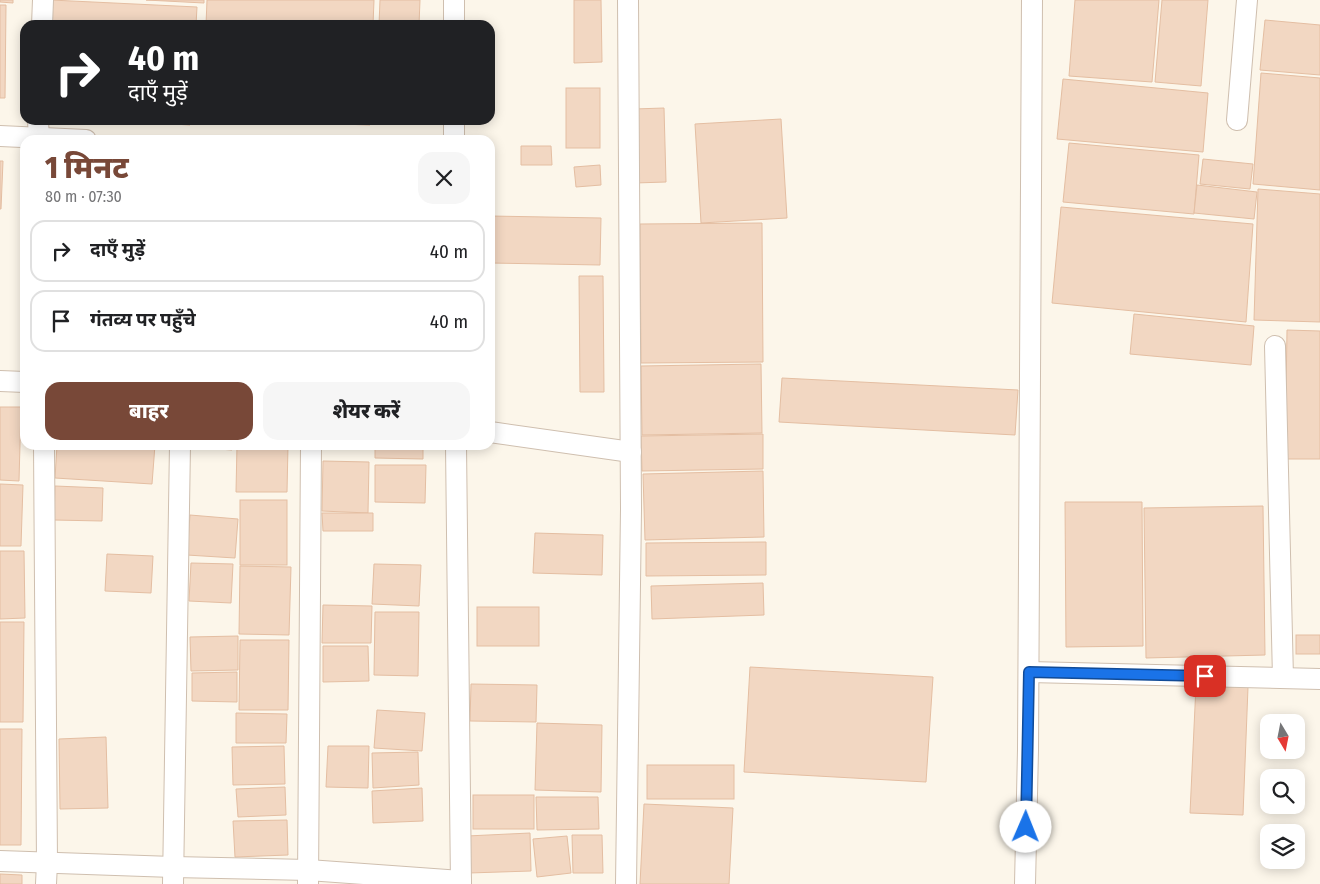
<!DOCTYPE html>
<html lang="hi">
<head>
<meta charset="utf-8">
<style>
	body { margin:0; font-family:"Fira Sans Condensed","Noto Sans Devanagari",sans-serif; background:#f6f6f6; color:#202124; height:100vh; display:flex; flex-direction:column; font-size:19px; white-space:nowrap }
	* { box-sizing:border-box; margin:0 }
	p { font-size:16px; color:#757577 }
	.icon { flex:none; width:28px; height:28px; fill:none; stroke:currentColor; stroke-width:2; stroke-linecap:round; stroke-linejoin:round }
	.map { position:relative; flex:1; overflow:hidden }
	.panel { position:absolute; left:20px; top:135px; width:475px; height:315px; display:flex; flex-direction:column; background:#fff; border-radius:15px; box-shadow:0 2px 12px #0003 }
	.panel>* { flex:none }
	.guide { position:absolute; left:20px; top:20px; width:475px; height:105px; border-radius:15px; box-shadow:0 2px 12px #0003; background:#202124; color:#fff; overflow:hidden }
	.needle { width:32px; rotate:170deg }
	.controls { position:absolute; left:1260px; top:714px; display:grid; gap:10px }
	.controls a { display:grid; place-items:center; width:45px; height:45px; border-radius:10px; background:#fff; box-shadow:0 2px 12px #0003; font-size:25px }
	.pin { position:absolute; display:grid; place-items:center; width:42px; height:42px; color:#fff; margin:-21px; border-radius:10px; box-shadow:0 2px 8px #0006 }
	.me { position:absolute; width:55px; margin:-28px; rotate:1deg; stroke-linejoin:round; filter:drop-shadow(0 0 4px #0008) }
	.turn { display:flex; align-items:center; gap:18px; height:105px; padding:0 25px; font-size:22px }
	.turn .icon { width:65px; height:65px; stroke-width:2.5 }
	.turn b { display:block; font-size:35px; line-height:42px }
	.round { display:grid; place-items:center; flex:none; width:52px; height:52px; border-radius:15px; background:#f6f6f6 }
	.overview { display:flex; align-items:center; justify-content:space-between; height:85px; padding:0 25px }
	h1 { font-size:30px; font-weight:800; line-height:38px; color:#784838 }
	.cta { display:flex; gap:10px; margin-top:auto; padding:10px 25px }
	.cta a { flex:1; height:58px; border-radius:15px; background:#784838; color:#fff; font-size:20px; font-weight:800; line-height:58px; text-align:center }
	.cta a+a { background:#f6f6f6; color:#202124 }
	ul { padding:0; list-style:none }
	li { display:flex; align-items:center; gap:15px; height:62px; margin:0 10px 8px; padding:0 15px; border:2px solid #e0e0e0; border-radius:15px }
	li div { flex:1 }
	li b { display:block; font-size:19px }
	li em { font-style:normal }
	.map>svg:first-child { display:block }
	.building { fill:#f2d7c2; stroke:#e4bea2 }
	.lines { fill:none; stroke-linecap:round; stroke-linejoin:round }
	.street-casing { stroke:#cfbfaf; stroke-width:22 }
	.street { stroke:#fff; stroke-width:20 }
	.route-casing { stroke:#114b97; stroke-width:12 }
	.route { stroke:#1a73e8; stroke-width:9 }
</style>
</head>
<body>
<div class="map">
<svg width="1320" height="884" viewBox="0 0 1320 884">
	<rect width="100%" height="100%" fill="#fcf6ea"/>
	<g class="building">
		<path d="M0 0H13V3L0 2Z"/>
		<path d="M51 0 197 7 196 25H49Z"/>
		<path d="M146 0H204V3Z"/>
		<path d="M207 0H374L373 25H206Z"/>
		<path d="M380 0H420L419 25H379Z"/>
		<path d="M574 0H601L602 62 574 63Z"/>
		<path d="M1075 0H1159L1152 82 1069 76Z"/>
		<path d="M1162 0H1208L1201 86 1155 82Z"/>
		<path d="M0 5H6L5 98H0Z"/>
		<path d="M1265 20 1320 25V75L1260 70Z"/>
		<path d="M1261 73 1320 78V190L1253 184Z"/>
		<path d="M1063 79 1208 93 1203 152 1057 139Z"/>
		<rect x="566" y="88" width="34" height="60"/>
		<path d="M664 108 666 182 635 183 634 109Z"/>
		<path d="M781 119 787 218 701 223 695 124Z"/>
		<path d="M106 120H190V125Z"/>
		<path d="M218 120H370V125Z"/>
		<path d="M1069 143 1199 155 1194 214 1063 202Z"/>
		<path d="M521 146H551L552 165H521Z"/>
		<path d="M1203 159 1253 164 1250 189 1200 184Z"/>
		<path d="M0 161H3L1 209H0Z"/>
		<path d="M600 165 601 185 576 187 574 167Z"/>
		<path d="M1197 185 1257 192 1254 219 1194 213Z"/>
		<path d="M1258 189 1320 194V322L1254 320Z"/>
		<path d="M1061 207 1253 224 1246 322 1052 303Z"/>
		<path d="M490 216 601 218 600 265 490 263Z"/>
		<path d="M762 223 763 362 641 363 640 224Z"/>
		<path d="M579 276H603L604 392H580Z"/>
		<path d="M1134 314 1254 326 1251 365 1130 354Z"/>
		<path d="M1287 330 1320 331V459H1285Z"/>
		<path d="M761 364 762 433 642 435 641 366Z"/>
		<path d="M782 378 1018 390 1015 435 779 422Z"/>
		<path d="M0 407H21L19 481 0 480Z"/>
		<path d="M763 434V469L642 471 641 436Z"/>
		<path d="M57 445H155L152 484 55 478Z"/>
		<path d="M193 445H233L232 450 193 447Z"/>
		<path d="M237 445H288L287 492H236Z"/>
		<path d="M375 445H423V459L375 458Z"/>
		<path d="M323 461 369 462 368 513 322 511Z"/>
		<path d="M375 465H426L425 503 375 502Z"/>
		<path d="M763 471 764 537 645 540 643 474Z"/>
		<path d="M0 484 23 485 21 546H0Z"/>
		<path d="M55 486 103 488 102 521 54 520Z"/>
		<rect x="240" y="500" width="47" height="65"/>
		<path d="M1065 502H1142L1143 646 1066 647Z"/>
		<path d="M1263 506 1265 655 1146 658 1144 508Z"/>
		<path d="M322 513H373V531H323Z"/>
		<path d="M190 515 238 519 235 558 187 555Z"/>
		<path d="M535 533 603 535 602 575 533 573Z"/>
		<path d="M766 542V575L646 576V543Z"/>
		<path d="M0 551H24L25 618 0 619Z"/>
		<path d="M107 554 153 556 151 593 105 591Z"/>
		<path d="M191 563 233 564 231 603 189 601Z"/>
		<path d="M374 564 421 565 419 606 372 604Z"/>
		<path d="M240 566 291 567 289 635 239 634Z"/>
		<path d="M763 583 764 615 652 619 651 586Z"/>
		<path d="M323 605 372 606 371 643H322Z"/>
		<rect x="477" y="607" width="62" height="39"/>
		<path d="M375 612H419L418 676 374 675Z"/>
		<path d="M0 622H24L23 722H0Z"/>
		<rect x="1296" y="635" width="24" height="19"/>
		<path d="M238 636V670L191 671 190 637Z"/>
		<path d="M240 640H289L288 710H239Z"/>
		<path d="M323 646H368L369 681 323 682Z"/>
		<path d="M750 667 933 677 926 782 744 772Z"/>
		<path d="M237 672V702L192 701V673Z"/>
		<path d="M471 684 537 685 536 722 470 721Z"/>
		<path d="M1196 685 1248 687 1243 815 1190 813Z"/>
		<path d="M377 710 425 713 422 751 374 748Z"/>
		<path d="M236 713 287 714 286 743H236Z"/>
		<path d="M537 723 602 725 601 792 535 790Z"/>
		<path d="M0 729H22L21 845H0Z"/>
		<path d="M106 737 108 808 60 809 59 739Z"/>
		<path d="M284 746 285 784 233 785 232 747Z"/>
		<path d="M328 746H369L368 788 326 787Z"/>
		<path d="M418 752 419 785 373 788 372 753Z"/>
		<rect x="647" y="765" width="87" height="34"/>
		<path d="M285 787 286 815 238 817 236 789Z"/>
		<path d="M422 788 423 821 373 823 372 791Z"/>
		<rect x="473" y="795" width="61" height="34"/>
		<path d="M536 797H598L599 829 537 830Z"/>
		<path d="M644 804 733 808 729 884H640Z"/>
		<path d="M287 820 288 855 235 857 233 821Z"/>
		<path d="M530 833 531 871 469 873 467 836Z"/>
		<path d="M572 835H602L603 873H573Z"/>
		<path d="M567 836 571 873 537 877 533 839Z"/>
		<path d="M0 874 22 875V884H0Z"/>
	</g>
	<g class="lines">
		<defs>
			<g id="street">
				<path d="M454 0V25"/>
				<path d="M42 25 43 0"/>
				<path d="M38 120 39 140"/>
				<path d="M454 120V140"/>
				<path d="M1237 120 1247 0"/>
				<path d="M0 136 86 140"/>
				<path d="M1275 346 1283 678"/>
				<path d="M0 381 25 382"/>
				<path d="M490 432 631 452"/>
				<path d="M44 445 47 863 46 884"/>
				<path d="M456 445 461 884"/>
				<path d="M1029 672 1320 679"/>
				<path d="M0 861 173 867 308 870 461 881"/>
				<path d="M173 884 180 445"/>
				<path d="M308 884 311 445"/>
				<path d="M626 884 631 509 628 0"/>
				<path d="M1025 884 1028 750 1032 0"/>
			</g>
		</defs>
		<use href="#street" class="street-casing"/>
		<use href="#street" class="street"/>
	</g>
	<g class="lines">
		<defs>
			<path id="route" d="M1026 827 1029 672 1205 676"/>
		</defs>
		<use href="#route" class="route-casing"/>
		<use href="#route" class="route"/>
	</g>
</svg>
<div class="controls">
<a><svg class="needle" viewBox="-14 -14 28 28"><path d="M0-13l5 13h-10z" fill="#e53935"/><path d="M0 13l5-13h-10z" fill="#757577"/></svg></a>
<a><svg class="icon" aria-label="search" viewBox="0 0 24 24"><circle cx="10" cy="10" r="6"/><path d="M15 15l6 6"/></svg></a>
<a><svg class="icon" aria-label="layers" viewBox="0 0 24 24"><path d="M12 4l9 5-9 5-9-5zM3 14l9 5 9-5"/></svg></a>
</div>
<div class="pin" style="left:1205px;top:676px;background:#d93025"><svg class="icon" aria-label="arrive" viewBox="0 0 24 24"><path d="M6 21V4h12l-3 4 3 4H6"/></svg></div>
<svg class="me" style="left:1026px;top:827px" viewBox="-20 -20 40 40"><circle r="19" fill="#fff"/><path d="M0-13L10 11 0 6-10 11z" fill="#1a73e8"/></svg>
<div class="guide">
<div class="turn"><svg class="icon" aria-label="right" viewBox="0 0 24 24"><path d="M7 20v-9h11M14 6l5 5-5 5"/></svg><div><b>40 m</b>दाएँ मुड़ें</div></div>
</div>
<section class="panel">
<div class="overview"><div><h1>1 मिनट</h1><p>80 m · 07:30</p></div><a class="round"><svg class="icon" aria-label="close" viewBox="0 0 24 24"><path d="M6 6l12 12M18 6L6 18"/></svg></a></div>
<ul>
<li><svg class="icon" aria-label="right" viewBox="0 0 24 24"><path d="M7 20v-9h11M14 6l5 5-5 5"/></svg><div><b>दाएँ मुड़ें</b></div><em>40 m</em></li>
<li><svg class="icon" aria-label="arrive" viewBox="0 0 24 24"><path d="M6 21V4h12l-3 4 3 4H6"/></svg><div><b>गंतव्य पर पहुँचे</b></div><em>40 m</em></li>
</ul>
<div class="cta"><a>बाहर</a><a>शेयर करें</a></div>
</section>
</div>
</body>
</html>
